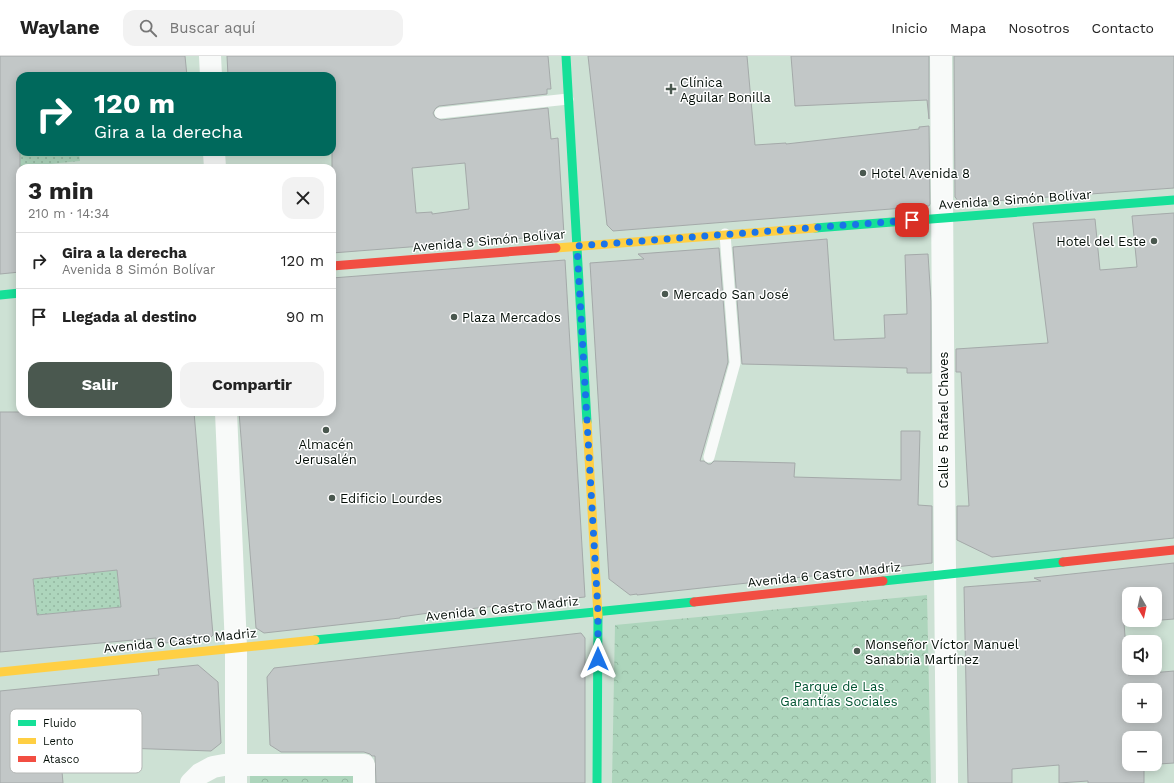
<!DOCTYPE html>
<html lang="es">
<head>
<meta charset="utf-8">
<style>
	body { margin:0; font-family:"Work Sans",sans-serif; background:#f2f2f2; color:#222; height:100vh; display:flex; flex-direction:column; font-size:15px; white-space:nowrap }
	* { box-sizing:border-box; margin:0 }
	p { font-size:13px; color:#767676 }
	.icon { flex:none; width:22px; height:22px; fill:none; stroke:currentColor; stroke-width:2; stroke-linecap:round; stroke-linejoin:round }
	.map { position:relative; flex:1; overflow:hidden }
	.panel { position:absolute; left:16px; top:108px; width:320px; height:252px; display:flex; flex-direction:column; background:#fff; border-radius:12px; box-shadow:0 2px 10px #0003 }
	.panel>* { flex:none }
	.hud { position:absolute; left:16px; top:16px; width:320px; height:84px; border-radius:12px; box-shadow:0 2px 10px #0003; background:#00695c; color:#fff; overflow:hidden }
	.needle { width:26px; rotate:171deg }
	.controls { position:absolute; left:1122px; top:531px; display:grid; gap:8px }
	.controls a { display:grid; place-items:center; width:40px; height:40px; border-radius:8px; background:#fff; box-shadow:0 2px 10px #0003; font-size:20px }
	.pin { position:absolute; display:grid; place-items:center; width:34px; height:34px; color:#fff; margin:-17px; border-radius:8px; box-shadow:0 2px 6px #0006 }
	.me { position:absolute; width:44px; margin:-22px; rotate:0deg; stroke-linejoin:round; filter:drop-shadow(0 0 3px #0008) }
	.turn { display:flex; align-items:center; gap:14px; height:84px; padding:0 12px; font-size:18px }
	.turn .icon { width:52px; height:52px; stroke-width:2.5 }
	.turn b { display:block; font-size:28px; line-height:34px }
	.round { display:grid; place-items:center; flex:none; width:42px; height:42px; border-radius:12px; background:#f2f2f2 }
	.head { display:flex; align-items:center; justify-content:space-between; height:68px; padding:0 12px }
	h1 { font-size:24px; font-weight:700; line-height:30px }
	.action { display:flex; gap:8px; margin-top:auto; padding:8px 12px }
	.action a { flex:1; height:46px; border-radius:12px; background:#4a584f; color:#fff; font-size:16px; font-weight:700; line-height:46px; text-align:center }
	.action a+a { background:#f2f2f2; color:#222 }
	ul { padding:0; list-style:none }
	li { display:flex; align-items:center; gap:12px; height:56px; padding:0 12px; border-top:1px solid #e0e0e0 }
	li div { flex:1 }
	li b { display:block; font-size:15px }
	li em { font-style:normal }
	header { display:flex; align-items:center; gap:24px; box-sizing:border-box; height:56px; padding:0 20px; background:#fff; border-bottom:1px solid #e0e0e0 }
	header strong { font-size:19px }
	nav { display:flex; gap:22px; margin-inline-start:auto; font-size:14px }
	.search { width:280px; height:36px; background:#f2f2f2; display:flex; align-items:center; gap:10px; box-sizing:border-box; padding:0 14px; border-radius:12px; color:#767676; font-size:15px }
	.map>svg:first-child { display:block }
	.park { fill:url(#park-crowns) }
	.garden { fill:url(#garden-dots) }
	.building { fill:#c2c7c7; stroke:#a4a9a9; fill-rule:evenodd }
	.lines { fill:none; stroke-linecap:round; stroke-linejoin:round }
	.lane { stroke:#f8faf9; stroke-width:11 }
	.street { stroke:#f8faf9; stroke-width:22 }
	.fast { stroke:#16e098; stroke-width:9 }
	.slow { stroke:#ffcf43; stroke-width:9 }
	.jam { stroke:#f24e42; stroke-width:9 }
	.route { stroke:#1a73e8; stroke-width:7; stroke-dasharray:0 12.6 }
	.poi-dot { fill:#4a584f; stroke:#fff; stroke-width:1.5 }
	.labels { text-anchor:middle; stroke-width:3; stroke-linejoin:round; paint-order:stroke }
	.poi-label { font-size:13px; fill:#040f08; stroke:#fff; text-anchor:start }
	.street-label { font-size:13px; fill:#040f08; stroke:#fff }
	.park-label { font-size:13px; fill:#005331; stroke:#fff }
	.key { fill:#fff; stroke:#b4b7b5; stroke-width:1 }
	.key-label { font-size:11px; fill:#040f08 }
</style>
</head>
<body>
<header>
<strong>Waylane</strong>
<div class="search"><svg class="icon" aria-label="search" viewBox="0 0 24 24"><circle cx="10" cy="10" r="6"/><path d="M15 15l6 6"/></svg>Buscar aquí</div>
<nav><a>Inicio</a><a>Mapa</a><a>Nosotros</a><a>Contacto</a></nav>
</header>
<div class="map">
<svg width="1174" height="727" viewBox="0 0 1174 727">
	<defs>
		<pattern id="park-crowns" width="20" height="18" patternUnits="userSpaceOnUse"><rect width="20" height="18" fill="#add5bc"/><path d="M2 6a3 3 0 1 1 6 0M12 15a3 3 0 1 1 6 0" fill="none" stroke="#93b6a0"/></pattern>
		<pattern id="garden-dots" width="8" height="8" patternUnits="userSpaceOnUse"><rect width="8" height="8" fill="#add5bc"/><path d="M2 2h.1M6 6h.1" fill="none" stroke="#93b6a0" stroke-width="1.8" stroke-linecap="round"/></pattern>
	</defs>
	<rect width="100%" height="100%" fill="#cde1d4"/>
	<g class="park">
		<path d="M927 539 931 727H612L615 569Z"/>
		<path d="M250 718 359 719V727H250Z"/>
	</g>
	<g class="garden">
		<path d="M0 90 20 96H79L80 105 0 113Z"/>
		<path d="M117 514 121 551 37 559 33 523Z"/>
	</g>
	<g class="building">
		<path d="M0 0H185L187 20H20V216L0 218Z"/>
		<path d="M227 0H548L551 33H547V38L439 50 436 52 433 57 435 61 441 64 548 52 551 83 558 82 564 179 332 197V20H228ZM465 107 469 153 432 158V156L416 157 412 112Z"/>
		<path d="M588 0H747L755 89 786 87V88L919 73V71L929 70 930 148 929 150 613 175 607 169Z"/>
		<path d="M791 0H929V63L927 44 795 50Z"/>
		<path d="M954 0H1174V132L979 146 960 147 955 141Z"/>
		<path d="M1174 157V482L992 501 957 484V450H969L961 316H956V293L1048 287 1033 167 1095 163 1100 214 1137 211 1132 160Z"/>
		<path d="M827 183 834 284 885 282 884 259 907 258 905 199 928 198 931 245V317H907V312L742 308 733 191Z"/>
		<path d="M719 192 728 306 700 405H704L708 408H711L714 405 795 407 794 421 901 424V375H920L918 449 932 450V507L637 539V538L630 539 609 523 590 207 644 203 638 198Z"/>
		<path d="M565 204 585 541 429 557 400 561V562L264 577 256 572 239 356H332V222Z"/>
		<path d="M0 356H194L213 579 210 582 156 588V582L0 596ZM117 514 121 551 37 559 33 523Z"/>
		<path d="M1174 507V563L1124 567 1128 619 1174 615V707L1144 709V727H1088V725L1059 727V709L1012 713V727H968L964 531 1041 525 1034 522ZM1129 538H1155V564H1129ZM1129 634H1155V660H1129ZM1129 682H1155V708H1129Z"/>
		<path d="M581 577 585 582V727H376L375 700H372L370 698 364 696H281L270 689 267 621 274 612Z"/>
		<path d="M198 609 218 626 221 687 211 695 124 692H60L63 727H0V635L159 619 158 613Z"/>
	</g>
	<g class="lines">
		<g class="lane">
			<path d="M440 57 568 43"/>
			<path d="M709 401 735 307 725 178"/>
		</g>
		<g class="street">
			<path d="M210 0 211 20"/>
			<path d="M941 0C944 242 943 485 947 727"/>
			<path d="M214 96 215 112"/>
			<path d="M226 356 236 591V727"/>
			<path d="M191 727 200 718 213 711 224 709H364V727"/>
		</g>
		<g class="fast">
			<path d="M566 0 587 366"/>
			<path d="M815 172 1174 144"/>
			<path d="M0 239 20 237"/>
			<path d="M883 525 1063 506"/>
			<path d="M315 584 694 546"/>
			<path d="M597 727 598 560"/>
		</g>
		<g class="slow">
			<path d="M556 192 815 172"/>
			<path d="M587 366 598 560"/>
			<path d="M0 616 315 584"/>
		</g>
		<g class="jam">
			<path d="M332 210 556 192"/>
			<path d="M1063 506 1174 494"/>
			<path d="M694 546 883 525"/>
		</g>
	</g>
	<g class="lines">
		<path class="route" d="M598 603V556L577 190 912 164"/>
	</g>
	<g class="poi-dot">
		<path d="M669 27h4v4h4v4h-4v4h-4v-4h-4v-4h4z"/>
		<circle cx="863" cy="117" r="4"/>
		<circle cx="1154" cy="185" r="4"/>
		<circle cx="665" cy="238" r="4"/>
		<circle cx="454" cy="261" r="4"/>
		<circle cx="326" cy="374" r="4"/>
		<circle cx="332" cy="442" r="4"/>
		<circle cx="857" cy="595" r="4"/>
	</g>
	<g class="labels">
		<g class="poi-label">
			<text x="680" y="31">Clínica<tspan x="680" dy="15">Aguilar Bonilla</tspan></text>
			<text x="871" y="122">Hotel Avenida 8</text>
			<text x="1146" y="190" text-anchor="end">Hotel del Este</text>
			<text x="673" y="243">Mercado San José</text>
			<text x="462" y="266">Plaza Mercados</text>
			<text x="326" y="393" text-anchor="middle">Almacén<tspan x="326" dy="15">Jerusalén</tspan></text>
			<text x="340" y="447">Edificio Lourdes</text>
			<text x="865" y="593">Monseñor Víctor Manuel<tspan x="865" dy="15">Sanabria Martínez</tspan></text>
		</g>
		<g class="street-label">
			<text transform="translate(1015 143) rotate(-4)" y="5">Avenida 8 Simón Bolívar</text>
			<text transform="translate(489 184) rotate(-5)" y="5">Avenida 8 Simón Bolívar</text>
			<text transform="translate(943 364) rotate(-90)" y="5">Calle 5 Rafael Chaves</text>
			<text transform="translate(824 518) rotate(-6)" y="5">Avenida 6 Castro Madriz</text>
			<text transform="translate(502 552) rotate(-6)" y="5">Avenida 6 Castro Madriz</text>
			<text transform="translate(180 584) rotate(-6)" y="5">Avenida 6 Castro Madriz</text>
		</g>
		<g class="park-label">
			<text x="839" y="635">Parque de Las<tspan x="839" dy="15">Garantías Sociales</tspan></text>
		</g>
	</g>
	<rect x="10" y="653" width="132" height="64" rx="6" class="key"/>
	<rect x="18" y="664" width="18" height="6" fill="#16e098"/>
	<rect x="18" y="682" width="18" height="6" fill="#ffcf43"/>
	<rect x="18" y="700" width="18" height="6" fill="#f24e42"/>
	<g class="key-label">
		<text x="43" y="671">Fluido</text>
		<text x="43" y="689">Lento</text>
		<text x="43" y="707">Atasco</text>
	</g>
</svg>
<div class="controls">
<a><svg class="needle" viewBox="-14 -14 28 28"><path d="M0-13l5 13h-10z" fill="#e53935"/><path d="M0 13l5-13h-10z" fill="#767676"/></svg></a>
<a><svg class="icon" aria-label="sound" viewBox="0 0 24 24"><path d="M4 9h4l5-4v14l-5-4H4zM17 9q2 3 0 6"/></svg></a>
<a>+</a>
<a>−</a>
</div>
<div class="pin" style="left:912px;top:164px;background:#d93025"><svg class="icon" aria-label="arrive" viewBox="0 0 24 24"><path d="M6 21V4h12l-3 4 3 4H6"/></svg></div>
<svg class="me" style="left:598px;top:603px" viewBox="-20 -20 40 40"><path d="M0-17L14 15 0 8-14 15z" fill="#1a73e8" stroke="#fff" stroke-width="4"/></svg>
<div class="hud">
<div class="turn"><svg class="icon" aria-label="right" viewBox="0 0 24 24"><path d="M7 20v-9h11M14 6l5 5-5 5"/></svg><div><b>120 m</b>Gira a la derecha</div></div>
</div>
<section class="panel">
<div class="head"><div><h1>3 min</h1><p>210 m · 14:34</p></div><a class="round"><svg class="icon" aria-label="close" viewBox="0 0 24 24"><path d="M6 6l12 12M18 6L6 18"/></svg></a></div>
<ul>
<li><svg class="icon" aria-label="right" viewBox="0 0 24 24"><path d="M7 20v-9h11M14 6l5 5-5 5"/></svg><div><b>Gira a la derecha</b><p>Avenida 8 Simón Bolívar</p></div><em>120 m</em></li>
<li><svg class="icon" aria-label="arrive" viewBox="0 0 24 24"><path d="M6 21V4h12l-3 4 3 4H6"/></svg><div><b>Llegada al destino</b></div><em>90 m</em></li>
</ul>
<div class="action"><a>Salir</a><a>Compartir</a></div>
</section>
</div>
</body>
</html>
